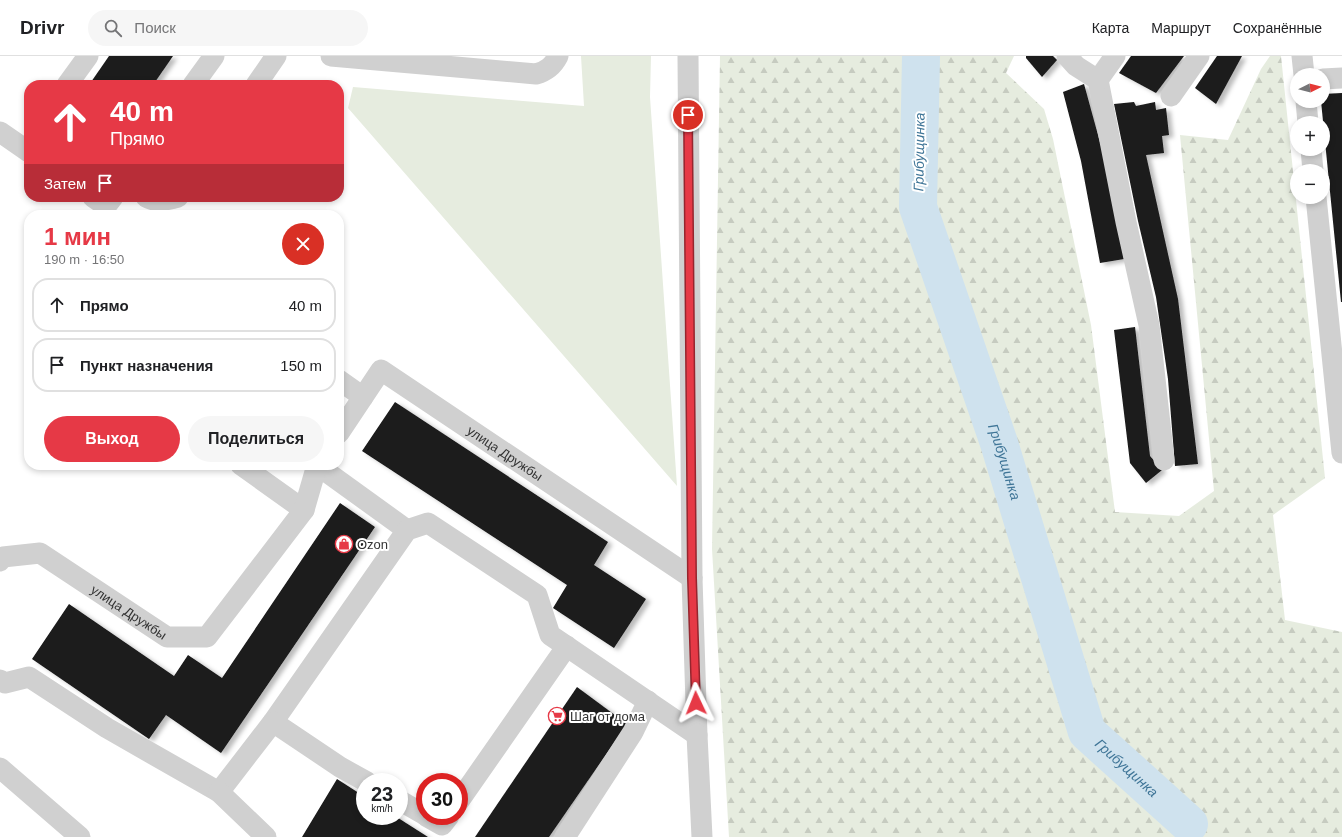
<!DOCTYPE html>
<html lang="ru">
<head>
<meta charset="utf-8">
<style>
	body { margin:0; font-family:Helvetica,sans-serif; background:#f6f6f6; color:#202124; height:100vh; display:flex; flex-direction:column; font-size:15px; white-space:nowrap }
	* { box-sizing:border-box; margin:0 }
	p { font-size:13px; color:#757577 }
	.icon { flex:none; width:22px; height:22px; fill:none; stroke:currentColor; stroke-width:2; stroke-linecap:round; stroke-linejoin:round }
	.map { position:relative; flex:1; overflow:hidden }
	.drawer { position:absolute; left:24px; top:154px; width:320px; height:260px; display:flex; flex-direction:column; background:#fff; border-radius:16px; box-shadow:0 2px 6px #0003 }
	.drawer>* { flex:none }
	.top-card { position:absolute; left:24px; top:24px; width:320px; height:122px; border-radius:16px; box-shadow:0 2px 6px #0003; background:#e63946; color:#fff; overflow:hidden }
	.needle { width:26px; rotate:84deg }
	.buttons { position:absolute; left:1290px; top:12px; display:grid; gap:8px }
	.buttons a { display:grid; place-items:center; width:40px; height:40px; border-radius:50%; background:#fff; box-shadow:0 2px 6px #0003; font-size:20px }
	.speed { position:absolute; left:356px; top:717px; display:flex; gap:8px; font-size:20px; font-weight:700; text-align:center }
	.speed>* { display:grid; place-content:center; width:52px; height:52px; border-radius:50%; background:#fff; box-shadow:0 2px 6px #0003; line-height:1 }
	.speed small { font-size:10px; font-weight:400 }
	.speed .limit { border:6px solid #d22; background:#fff; color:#111 }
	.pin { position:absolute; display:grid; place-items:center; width:34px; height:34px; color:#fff; margin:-17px; border:2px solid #fff; border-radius:50%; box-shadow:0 1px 4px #0007 }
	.me { position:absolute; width:44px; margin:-22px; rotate:358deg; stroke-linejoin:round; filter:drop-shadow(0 0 3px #0008) }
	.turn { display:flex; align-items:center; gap:14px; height:84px; padding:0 20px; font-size:18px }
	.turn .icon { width:52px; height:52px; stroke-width:2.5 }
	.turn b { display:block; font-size:28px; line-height:34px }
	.then { display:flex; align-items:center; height:38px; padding:0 20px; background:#0003; gap:8px; font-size:15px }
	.round { display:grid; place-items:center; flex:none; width:42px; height:42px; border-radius:21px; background:#f6f6f6 }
	.headline { display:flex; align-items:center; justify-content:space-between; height:68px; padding:0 20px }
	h1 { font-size:24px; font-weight:700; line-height:30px; color:#e63946 }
	.button { display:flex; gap:8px; margin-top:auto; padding:8px 20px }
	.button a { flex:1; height:46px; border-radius:24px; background:#e63946; color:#fff; font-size:16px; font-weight:700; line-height:46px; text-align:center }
	.button a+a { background:#f6f6f6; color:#202124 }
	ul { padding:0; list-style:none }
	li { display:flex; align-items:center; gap:12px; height:54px; margin:0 8px 6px; padding:0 12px; border:2px solid #e0e0e0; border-radius:16px }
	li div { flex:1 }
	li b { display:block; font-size:15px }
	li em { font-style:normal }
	header { display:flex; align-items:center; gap:24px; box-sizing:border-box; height:56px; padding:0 20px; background:#fff; border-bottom:1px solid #e0e0e0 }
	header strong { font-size:19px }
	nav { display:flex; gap:22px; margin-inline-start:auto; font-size:14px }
	.search { width:280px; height:36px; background:#f6f6f6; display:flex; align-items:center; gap:10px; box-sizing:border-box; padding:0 14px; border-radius:22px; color:#757577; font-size:15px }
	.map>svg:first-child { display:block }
	.grass { fill:#e6ecdf }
	.forest { fill:url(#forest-firs) }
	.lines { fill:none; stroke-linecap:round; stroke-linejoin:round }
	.river { stroke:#cfe2ee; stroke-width:38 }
	.building { fill:#1a1a1a; filter:url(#shadow) }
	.minor { stroke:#d0d0d0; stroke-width:21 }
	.route-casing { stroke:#96252e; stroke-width:10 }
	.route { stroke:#e63946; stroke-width:7 }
	.labels { text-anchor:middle; stroke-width:4; stroke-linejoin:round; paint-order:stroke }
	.street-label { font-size:13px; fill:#333; stroke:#fff }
	.poi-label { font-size:13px; fill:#333; stroke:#fff; text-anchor:start }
	.water-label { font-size:14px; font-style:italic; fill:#3f7597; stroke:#fff }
</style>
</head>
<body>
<header>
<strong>Drivr</strong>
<div class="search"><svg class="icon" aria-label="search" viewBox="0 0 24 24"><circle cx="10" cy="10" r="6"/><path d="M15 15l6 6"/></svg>Поиск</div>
<nav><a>Карта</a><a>Маршрут</a><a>Сохранённые</a></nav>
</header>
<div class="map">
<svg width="1342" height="781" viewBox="0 0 1342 781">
	<defs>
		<pattern id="forest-firs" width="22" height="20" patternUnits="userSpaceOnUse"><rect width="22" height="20" fill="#e6ecdf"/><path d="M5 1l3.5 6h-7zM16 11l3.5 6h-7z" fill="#c6cbc0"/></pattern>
		<filter id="shadow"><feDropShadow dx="4.5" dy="2.5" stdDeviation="2" flood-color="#0004"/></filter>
	</defs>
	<rect width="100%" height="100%" fill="#fff"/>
	<path class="grass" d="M581 0H651L650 41 677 430 348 52 353 31 584 50Z"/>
	<path class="forest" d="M720 0H1014L1006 17 1044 53 1053 83 1091 269 1115 456 1179 460 1214 435 1180 79 1228 84 1261 13 1270 0H1281L1325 422 1273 459 1285 564 1342 576V781H729L712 493Z"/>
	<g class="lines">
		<path class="river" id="s1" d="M921 0 918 151 999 387 1087 676 1189 768"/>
	</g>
	<g class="building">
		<path d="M109 0H173L153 29H89Z"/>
		<path d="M1026 0H1053L1057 4 1042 21 1026 2Z"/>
		<path d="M1131 0H1184L1156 37 1119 17Z"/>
		<path d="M1217 0H1242L1216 48 1195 32Z"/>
		<path d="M1084 28 1104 101 1124 203 1100 207 1081 105 1063 36Z"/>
		<path d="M1342 37V246H1341L1321 45H1323V38Z"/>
		<path d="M1134 46 1136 50 1155 46 1156 54 1166 52 1169 79 1162 80 1164 97 1146 99 1178 243 1198 408 1175 410 1168 323 1156 241 1138 165 1114 48Z"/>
		<path d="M1135 271 1150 400 1162 414 1146 427 1130 407 1114 274Z"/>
		<path d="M395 346 608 486 594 509 646 543 614 592 553 552 567 529 362 395Z"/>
		<path d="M340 447 375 471 221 697 166 659 149 683 32 603 69 548 174 620 188 599 222 622Z"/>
		<path d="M577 631 627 668 549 781H475Z"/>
		<path d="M337 723 365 741V760H395L428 781H302Z"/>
	</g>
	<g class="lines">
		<g class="minor">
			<path d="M331 0 536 18C547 15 553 10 558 0"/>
			<path d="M688 0 692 522 697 679 702 781"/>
			<path d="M1067 0 1076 10 1098 24 1126 166 1149 269 1164 404"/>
			<path d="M1302 0 1304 19"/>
			<path d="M1323 23 1342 22"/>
			<path d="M1098 24 1115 0"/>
			<path d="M67 29 88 0"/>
			<path d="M193 29 214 0"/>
			<path d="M256 29 276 0"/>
			<path d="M1171 40 1199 0"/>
			<path d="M1306 45 1308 67"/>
			<path d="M0 76 29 96"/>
			<path d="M1311 93 1313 115"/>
			<path d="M93 141 106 150 113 141"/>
			<path d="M146 141C156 147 167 144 178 141"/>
			<path d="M1316 141 1342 397"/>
			<path d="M339 324 363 341"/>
			<path id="s2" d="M339 377 381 314 692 522"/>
			<path d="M241 409 304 454"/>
			<path d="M317 409 407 474"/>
			<path id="s3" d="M0 505 3 501 40 497 167 581H207L304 454 317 409"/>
			<path d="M0 624 5 627 29 621 107 672 219 736 273 666 407 474 428 467 537 539 550 579 697 679"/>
			<path d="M273 666 340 711 367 726"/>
			<path d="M0 712 80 781"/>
			<path d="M219 736 266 781"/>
			<path d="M399 744 425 759"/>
			<path d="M459 745 567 590"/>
			<path d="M426 760 442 769 449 760"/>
			<path d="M565 781 633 676 648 645"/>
		</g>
	</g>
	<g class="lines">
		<defs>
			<path id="route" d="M688 59 692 522 696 647"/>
		</defs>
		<use href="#route" class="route-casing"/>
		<use href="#route" class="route"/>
	</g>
	<defs>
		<symbol id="shop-ring" viewBox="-11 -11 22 22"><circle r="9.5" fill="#fff" stroke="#e63946" stroke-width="1.5"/><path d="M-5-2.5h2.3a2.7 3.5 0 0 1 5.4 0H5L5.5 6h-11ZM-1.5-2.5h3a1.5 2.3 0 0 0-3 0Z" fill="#e63946"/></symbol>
		<symbol id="supermarket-ring" viewBox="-11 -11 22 22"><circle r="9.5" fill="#fff" stroke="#e63946" stroke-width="1.5"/><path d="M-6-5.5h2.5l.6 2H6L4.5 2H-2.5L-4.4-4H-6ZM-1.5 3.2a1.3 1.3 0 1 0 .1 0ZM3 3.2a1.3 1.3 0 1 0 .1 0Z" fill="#e63946"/></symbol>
	</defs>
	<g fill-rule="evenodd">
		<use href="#shop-ring" x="334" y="478" width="20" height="20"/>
		<use href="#supermarket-ring" x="547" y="650" width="20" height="20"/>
	</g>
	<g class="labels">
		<g class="street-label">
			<text dy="5" stroke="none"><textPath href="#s2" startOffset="225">улица Дружбы</textPath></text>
			<text dy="5" stroke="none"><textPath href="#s3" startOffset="149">улица Дружбы</textPath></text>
		</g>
		<g class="poi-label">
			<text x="357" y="493">Ozon</text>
			<text x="570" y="665">Шаг от дома</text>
		</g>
		<g class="water-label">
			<text transform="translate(919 96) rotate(-89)" y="5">Грибущинка</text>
			<text dy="5" stroke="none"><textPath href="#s1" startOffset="420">Грибущинка</textPath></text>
			<text dy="5" stroke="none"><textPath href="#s1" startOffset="756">Грибущинка</textPath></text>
		</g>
	</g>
</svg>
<div class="buttons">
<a><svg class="needle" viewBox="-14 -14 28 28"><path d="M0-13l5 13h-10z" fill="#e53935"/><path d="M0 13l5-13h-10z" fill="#757577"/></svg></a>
<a>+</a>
<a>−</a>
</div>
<div class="speed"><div>23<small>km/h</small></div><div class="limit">30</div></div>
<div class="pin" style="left:688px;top:59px;background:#d93025"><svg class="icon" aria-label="arrive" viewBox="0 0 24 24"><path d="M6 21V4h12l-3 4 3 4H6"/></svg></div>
<svg class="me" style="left:696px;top:647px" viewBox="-20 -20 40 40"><path d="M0-17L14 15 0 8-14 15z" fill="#e63946" stroke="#fff" stroke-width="4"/></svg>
<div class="top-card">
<div class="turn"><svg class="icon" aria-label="ahead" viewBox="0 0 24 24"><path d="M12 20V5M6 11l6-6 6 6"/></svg><div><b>40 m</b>Прямо</div></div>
<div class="then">Затем<svg class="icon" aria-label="arrive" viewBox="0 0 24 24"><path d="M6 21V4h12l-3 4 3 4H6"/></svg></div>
</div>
<section class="drawer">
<div class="headline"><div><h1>1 мин</h1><p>190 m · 16:50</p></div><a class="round" style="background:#d93025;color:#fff"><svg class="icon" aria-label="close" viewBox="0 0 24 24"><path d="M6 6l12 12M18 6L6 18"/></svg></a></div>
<ul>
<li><svg class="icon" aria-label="ahead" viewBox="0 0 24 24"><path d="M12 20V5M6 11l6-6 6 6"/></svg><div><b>Прямо</b></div><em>40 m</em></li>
<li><svg class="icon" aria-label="arrive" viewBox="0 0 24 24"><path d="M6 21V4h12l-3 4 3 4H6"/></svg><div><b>Пункт назначения</b></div><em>150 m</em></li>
</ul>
<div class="button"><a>Выход</a><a>Поделиться</a></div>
</section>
</div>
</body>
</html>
